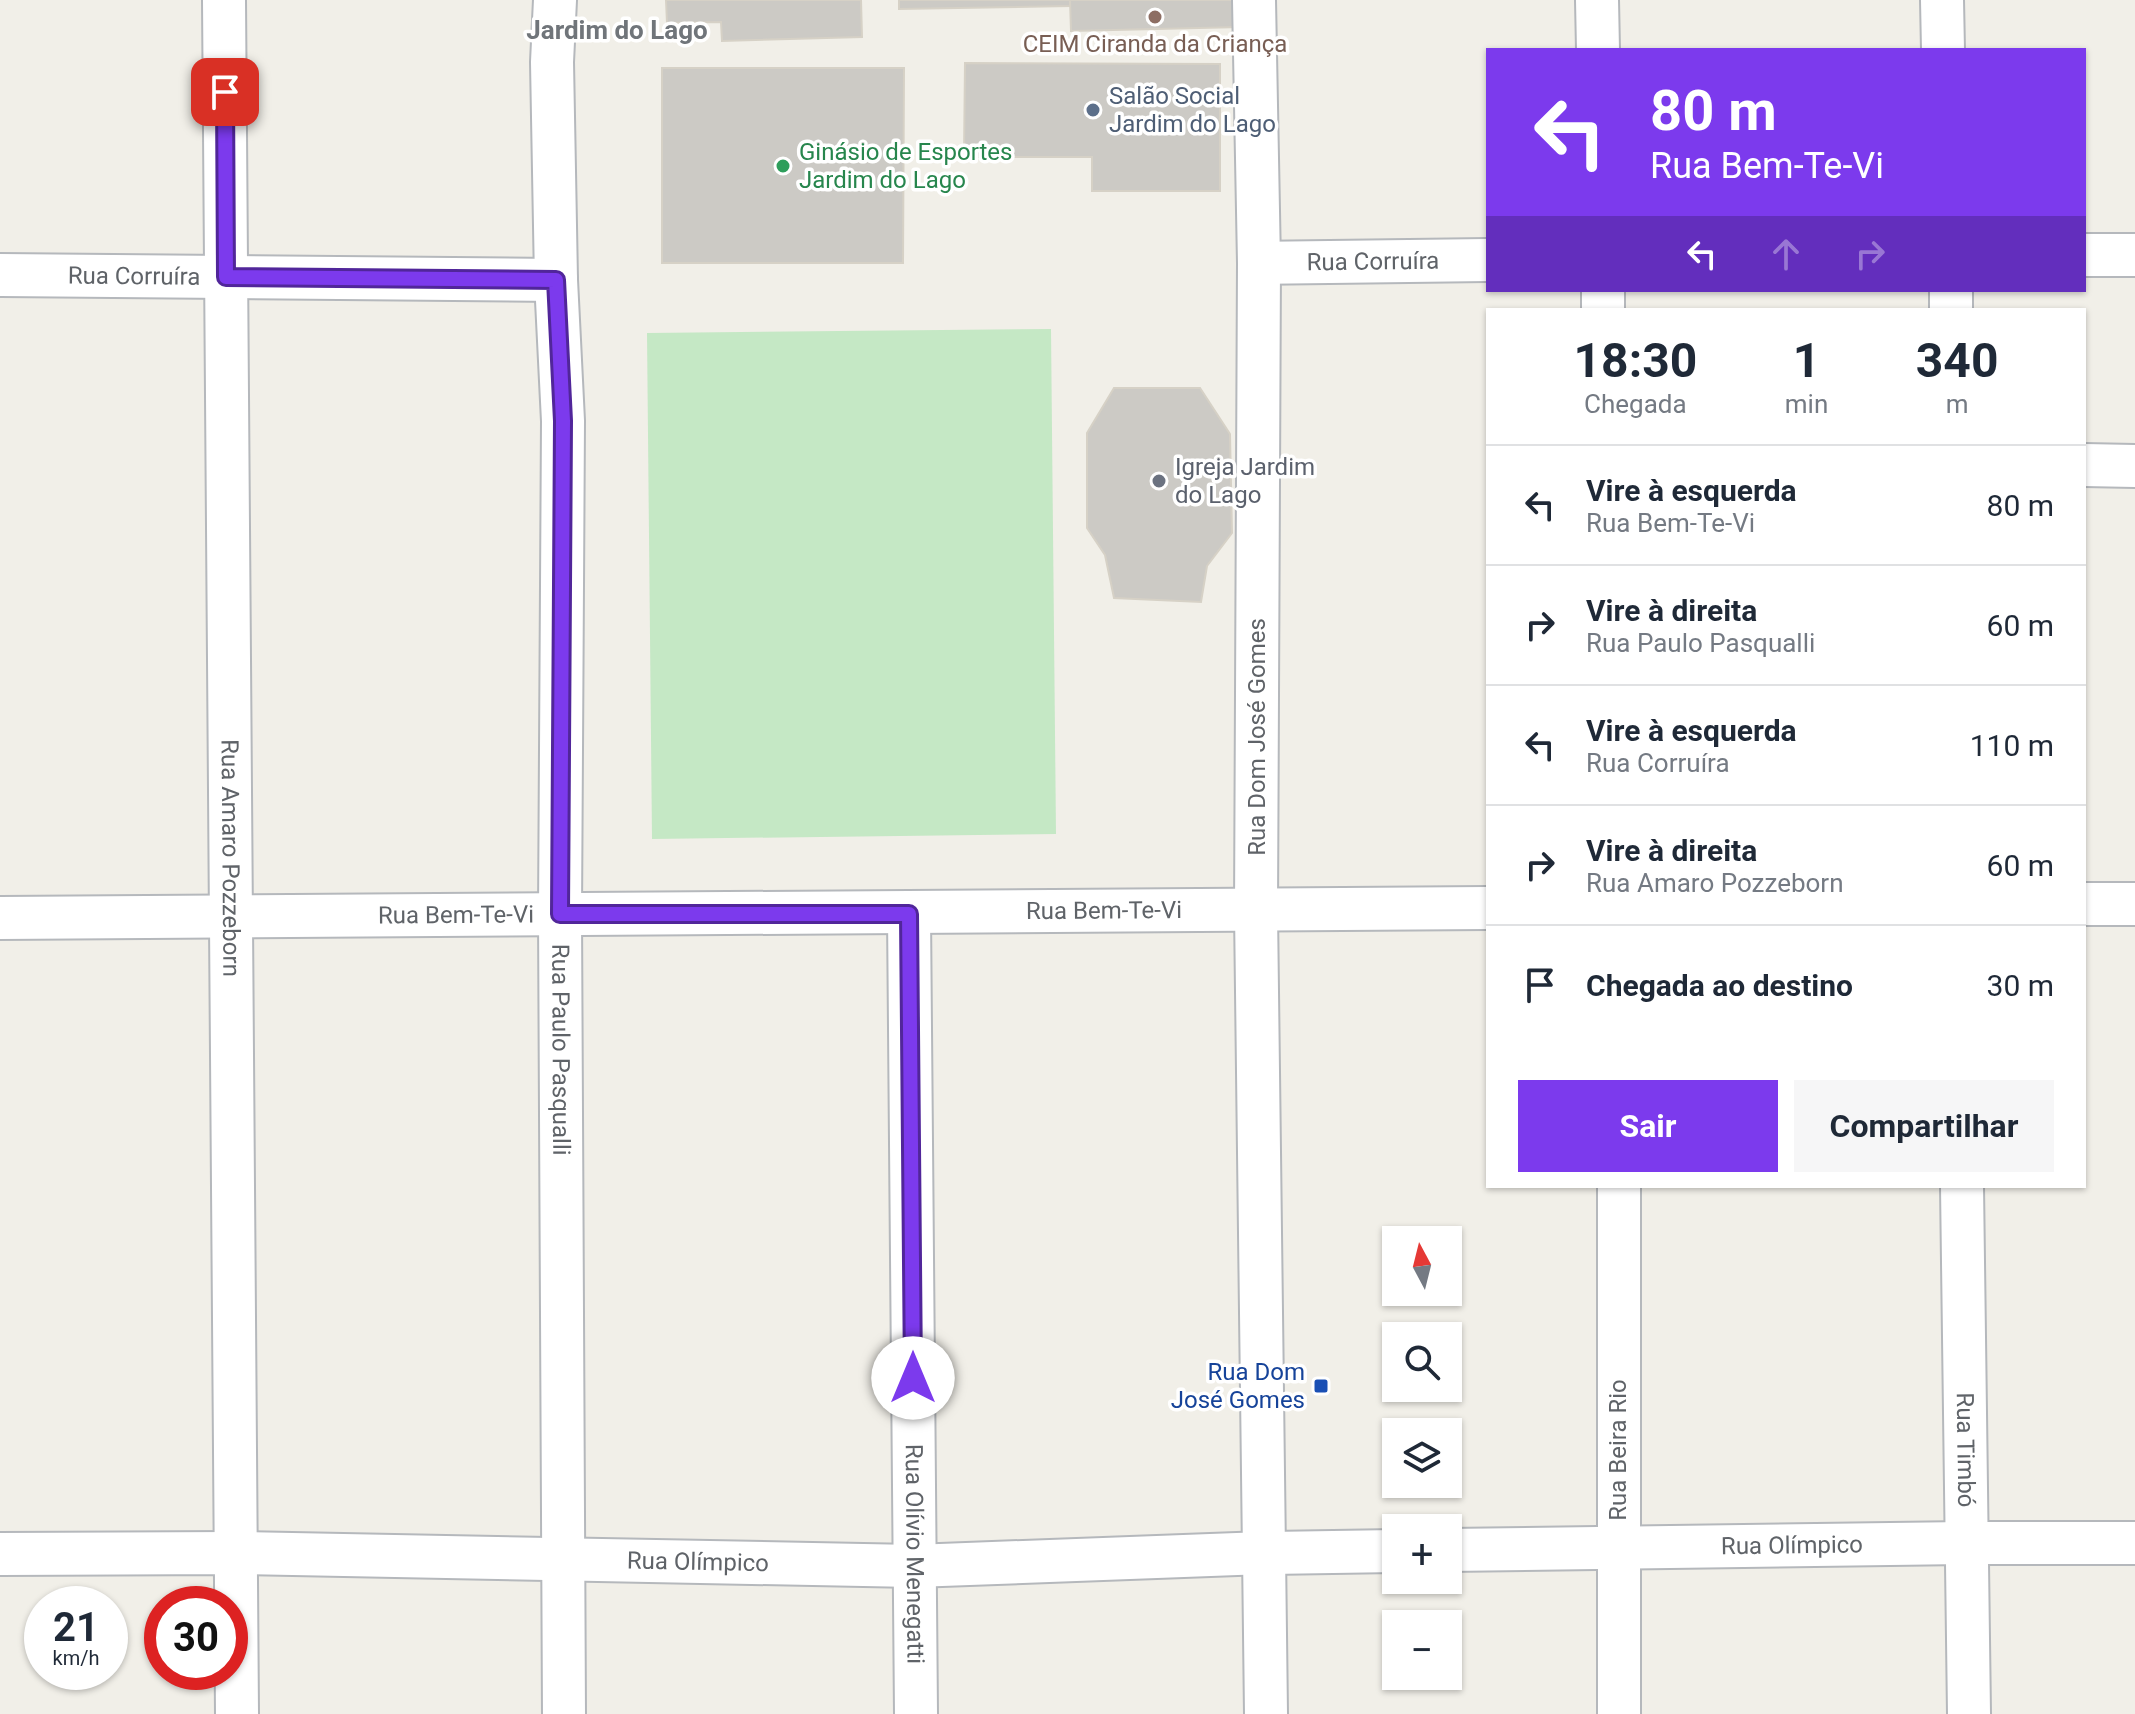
<!DOCTYPE html>
<html lang="pt">
<head>
<meta charset="utf-8">
<style>
	body { margin:0; font-family:Roboto,sans-serif; background:#f6f6f7; color:#1f2937; height:100vh; display:flex; flex-direction:column; font-size:30px; white-space:nowrap }
	* { box-sizing:border-box; margin:0 }
	p { font-size:26px; color:#747a83 }
	.icon { flex:none; width:44px; height:44px; fill:none; stroke:currentColor; stroke-width:2; stroke-linecap:round; stroke-linejoin:round }
	.map { position:relative; flex:1; overflow:hidden }
	.side { position:absolute; left:1486px; top:308px; width:600px; height:880px; display:flex; flex-direction:column; background:#fff; border-radius:0px; box-shadow:0 2px 6px #0004 }
	.side>* { flex:none }
	.guide { position:absolute; left:1486px; top:48px; width:600px; height:244px; border-radius:0px; box-shadow:0 2px 6px #0004; background:#7c3aed; color:#fff; overflow:hidden }
	.needle { width:52px; rotate:353deg }
	.buttons { position:absolute; left:1382px; top:1226px; display:grid; gap:16px }
	.buttons a { display:grid; place-items:center; width:80px; height:80px; border-radius:0px; background:#fff; box-shadow:0 2px 6px #0004; font-size:40px }
	.speed { position:absolute; left:24px; top:1586px; display:flex; gap:16px; font-size:40px; font-weight:700; text-align:center }
	.speed>* { display:grid; place-content:center; width:104px; height:104px; border-radius:50%; background:#fff; box-shadow:0 2px 6px #0004; line-height:1 }
	.speed small { font-size:20px; font-weight:400 }
	.speed .limit { border:12px solid #d22; background:#fff; color:#111 }
	.pin { position:absolute; display:grid; place-items:center; width:68px; height:68px; color:#fff; margin:-34px; border-radius:16px; box-shadow:0 4px 12px #0006 }
	.me { position:absolute; width:88px; margin:-44px; rotate:0deg; stroke-linejoin:round; filter:drop-shadow(0 0 6px #0008) }
	.turn { display:flex; align-items:center; gap:28px; height:168px; padding:0 32px; font-size:36px }
	.turn .icon { width:104px; height:104px; stroke-width:2.5 }
	.turn b { display:block; font-size:56px; line-height:68px }
	.lanes { display:flex; align-items:center; height:76px; padding:0 32px; background:#0003; justify-content:center; gap:40px; direction:ltr }
	.lanes .off { opacity:.35 }
	.eta { display:flex; justify-content:space-evenly; align-items:center; height:136px; text-align:center }
	.eta b { font-size:48px; font-weight:700; line-height:56px }
	.cta { display:flex; gap:16px; margin-top:auto; padding:16px 32px }
	.cta a { flex:1; height:92px; border-radius:0px; background:#7c3aed; color:#fff; font-size:32px; font-weight:700; line-height:92px; text-align:center }
	.cta a+a { background:#f6f6f7; color:#1f2937 }
	ul { padding:0; list-style:none }
	li { display:flex; align-items:center; gap:24px; height:120px; padding:0 32px; border-top:2px solid #e0e1e3 }
	li div { flex:1 }
	li b { display:block; font-size:30px }
	li em { font-style:normal }
	.map>svg:first-child { display:block }
	.green { fill:#c5e8c5 }
	.building { fill:#cccac5; stroke:#d6d1c6; stroke-width:2 }
	.lines { fill:none; stroke-linecap:round; stroke-linejoin:round }
	.minor-casing { stroke:#b5b8bc; stroke-width:46 }
	.minor { stroke:#fff; stroke-width:42 }
	.route-casing { stroke:#51269a; stroke-width:20 }
	.route { stroke:#7c3aed; stroke-width:14 }
	.education-dot { fill:#8d6e63; stroke:#fff; stroke-width:3 }
	.service-dot { fill:#5c6f8a; stroke:#fff; stroke-width:3 }
	.leisure-dot { fill:#2e9e5b; stroke:#fff; stroke-width:3 }
	.worship-dot { fill:#6b7280; stroke:#fff; stroke-width:3 }
	.transit-dot { fill:#1a4fb4; stroke:#fff; stroke-width:3 }
	.labels { text-anchor:middle; stroke-width:7; stroke-linejoin:round; paint-order:stroke }
	.education-label { font-size:24px; fill:#785e54; stroke:#fff }
	.service-label { font-size:24px; fill:#4e5e75; stroke:#fff; text-anchor:start }
	.leisure-label { font-size:24px; fill:#27864d; stroke:#fff; text-anchor:start }
	.street-label { font-size:24px; fill:#5f6368; stroke:#fff }
	.worship-label { font-size:24px; fill:#5b616d; stroke:#fff; text-anchor:start }
	.transit-label { font-size:24px; fill:#164399; stroke:#fff; text-anchor:end }
	.neighbourhood-label { font-size:26px; font-weight:bold; fill:#70757a; stroke:#fff }
</style>
</head>
<body>
<div class="map">
<svg width="2135" height="1714" viewBox="0 0 2135 1714">
	<rect width="100%" height="100%" fill="#f1efe8"/>
	<path class="green" d="M1051 329 1056 834 652 839 647 333Z"/>
	<g class="building">
		<path d="M666 0H861L862 37 722 41 721 22 667 23Z"/>
		<path d="M899 0H1070V6L899 9Z"/>
		<path d="M1070 0H1240L1241 27 1071 31Z"/>
		<path d="M965 63 1220 64V191H1092V157H964Z"/>
		<path d="M662 68H904L903 263H662Z"/>
		<path d="M1114 388H1200L1230 434 1232 533 1207 566 1201 602 1114 598 1105 555 1087 528V433Z"/>
	</g>
	<g class="lines">
		<defs>
			<g id="minor">
				<path id="s1" d="M224 0 237 1714"/>
				<path id="s2" d="M555 0 552 62 556 280 563 421 560 914 564 1714"/>
				<path d="M1254 0 1259 263 1256 911 1266 1714"/>
				<path d="M1597 0 1598 50"/>
				<path d="M1942 0 1943 50"/>
				<path d="M2084 255H2135"/>
				<path id="s3" d="M1259 263 1488 260"/>
				<path id="s4" d="M0 275 556 280"/>
				<path d="M1603 290V310"/>
				<path d="M1951 290V310"/>
				<path d="M2084 465 2135 466"/>
				<path d="M2084 904H2135"/>
				<path id="s5" d="M909 914 916 1714"/>
				<path id="s6" d="M0 918 1488 908"/>
				<path id="s7" d="M1962 1186 1969 1714"/>
				<path id="s8" d="M1448 1550 1965 1543H2135"/>
				<path id="s9" d="M0 1554 235 1553 914 1566 1264 1553 1396 1551"/>
				<path d="M1619 1714V1186"/>
			</g>
		</defs>
		<use href="#minor" class="minor-casing"/>
		<use href="#minor" class="minor"/>
	</g>
	<g class="lines">
		<defs>
			<path id="route" d="M225 92 226 277 556 280 563 421 560 914H909L913 1378"/>
		</defs>
		<use href="#route" class="route-casing"/>
		<use href="#route" class="route"/>
	</g>
	<circle class="education-dot" cx="1155" cy="17" r="8"/>
	<circle class="service-dot" cx="1093" cy="110" r="8"/>
	<circle class="leisure-dot" cx="783" cy="166" r="8"/>
	<circle class="worship-dot" cx="1159" cy="481" r="8"/>
	<rect class="transit-dot" x="1313" y="1378" width="16" height="16" rx="4"/>
	<g class="labels">
		<g class="education-label">
			<text x="1155" y="52">CEIM Ciranda da Criança</text>
		</g>
		<g class="service-label">
			<text x="1109" y="104">Salão Social<tspan x="1109" dy="28">Jardim do Lago</tspan></text>
		</g>
		<g class="leisure-label">
			<text x="799" y="160">Ginásio de Esportes<tspan x="799" dy="28">Jardim do Lago</tspan></text>
		</g>
		<g class="street-label">
			<text dy="8" stroke="none"><textPath href="#s3" startOffset="114">Rua Corruíra</textPath></text>
			<text dy="8" stroke="none"><textPath href="#s4" startOffset="134">Rua Corruíra</textPath></text>
			<text transform="translate(1257 737) rotate(-90)" y="8">Rua Dom José Gomes</text>
			<text dy="8" stroke="none"><textPath href="#s1" startOffset="858">Rua Amaro Pozzeborn</textPath></text>
			<text dy="8" stroke="none"><textPath href="#s6" startOffset="1104">Rua Bem-Te-Vi</textPath></text>
			<text dy="8" stroke="none"><textPath href="#s6" startOffset="456">Rua Bem-Te-Vi</textPath></text>
			<text dy="8" stroke="none"><textPath href="#s2" startOffset="1050">Rua Paulo Pasqualli</textPath></text>
			<text transform="translate(1618 1450) rotate(-90)" y="8">Rua Beira Rio</text>
			<text dy="8" stroke="none"><textPath href="#s7" startOffset="264">Rua Timbó</textPath></text>
			<text dy="8" stroke="none"><textPath href="#s8" startOffset="344">Rua Olímpico</textPath></text>
			<text dy="8" stroke="none"><textPath href="#s5" startOffset="640">Rua Olívio Menegatti</textPath></text>
			<text dy="8" stroke="none"><textPath href="#s9" startOffset="698">Rua Olímpico</textPath></text>
		</g>
		<g class="worship-label">
			<text x="1175" y="475">Igreja Jardim<tspan x="1175" dy="28">do Lago</tspan></text>
		</g>
		<g class="transit-label">
			<text x="1305" y="1380">Rua Dom<tspan x="1305" dy="28">José Gomes</tspan></text>
		</g>
		<g class="neighbourhood-label">
			<text x="617" y="39">Jardim do Lago</text>
		</g>
	</g>
</svg>
<div class="buttons">
<a><svg class="needle" viewBox="-14 -14 28 28"><path d="M0-13l5 13h-10z" fill="#e53935"/><path d="M0 13l5-13h-10z" fill="#747a83"/></svg></a>
<a><svg class="icon" aria-label="search" viewBox="0 0 24 24"><circle cx="10" cy="10" r="6"/><path d="M15 15l6 6"/></svg></a>
<a><svg class="icon" aria-label="layers" viewBox="0 0 24 24"><path d="M12 4l9 5-9 5-9-5zM3 14l9 5 9-5"/></svg></a>
<a>+</a>
<a>−</a>
</div>
<div class="speed"><div>21<small>km/h</small></div><div class="limit">30</div></div>
<div class="pin" style="left:225px;top:92px;background:#d93025"><svg class="icon" aria-label="arrive" viewBox="0 0 24 24"><path d="M6 21V4h12l-3 4 3 4H6"/></svg></div>
<svg class="me" style="left:913px;top:1378px" viewBox="-20 -20 40 40"><circle r="19" fill="#fff"/><path d="M0-13L10 11 0 6-10 11z" fill="#7c3aed"/></svg>
<div class="guide">
<div class="turn"><svg class="icon" aria-label="left" viewBox="0 0 24 24"><path d="M17 20v-9H6M10 6l-5 5 5 5"/></svg><div><b>80 m</b>Rua Bem-Te-Vi</div></div>
<div class="lanes"><svg class="icon" aria-label="left" viewBox="0 0 24 24"><path d="M17 20v-9H6M10 6l-5 5 5 5"/></svg><svg class="icon off" aria-label="ahead" viewBox="0 0 24 24"><path d="M12 20V5M6 11l6-6 6 6"/></svg><svg class="icon off" aria-label="right" viewBox="0 0 24 24"><path d="M7 20v-9h11M14 6l5 5-5 5"/></svg></div>
</div>
<section class="side">
<div class="eta">
<div><b>18:30</b><p>Chegada</p></div>
<div><b>1</b><p>min</p></div>
<div><b>340</b><p>m</p></div>
</div>
<ul>
<li><svg class="icon" aria-label="left" viewBox="0 0 24 24"><path d="M17 20v-9H6M10 6l-5 5 5 5"/></svg><div><b>Vire à esquerda</b><p>Rua Bem-Te-Vi</p></div><em>80 m</em></li>
<li><svg class="icon" aria-label="right" viewBox="0 0 24 24"><path d="M7 20v-9h11M14 6l5 5-5 5"/></svg><div><b>Vire à direita</b><p>Rua Paulo Pasqualli</p></div><em>60 m</em></li>
<li><svg class="icon" aria-label="left" viewBox="0 0 24 24"><path d="M17 20v-9H6M10 6l-5 5 5 5"/></svg><div><b>Vire à esquerda</b><p>Rua Corruíra</p></div><em>110 m</em></li>
<li><svg class="icon" aria-label="right" viewBox="0 0 24 24"><path d="M7 20v-9h11M14 6l5 5-5 5"/></svg><div><b>Vire à direita</b><p>Rua Amaro Pozzeborn</p></div><em>60 m</em></li>
<li><svg class="icon" aria-label="arrive" viewBox="0 0 24 24"><path d="M6 21V4h12l-3 4 3 4H6"/></svg><div><b>Chegada ao destino</b></div><em>30 m</em></li>
</ul>
<div class="cta"><a>Sair</a><a>Compartilhar</a></div>
</section>
</div>
</body>
</html>
